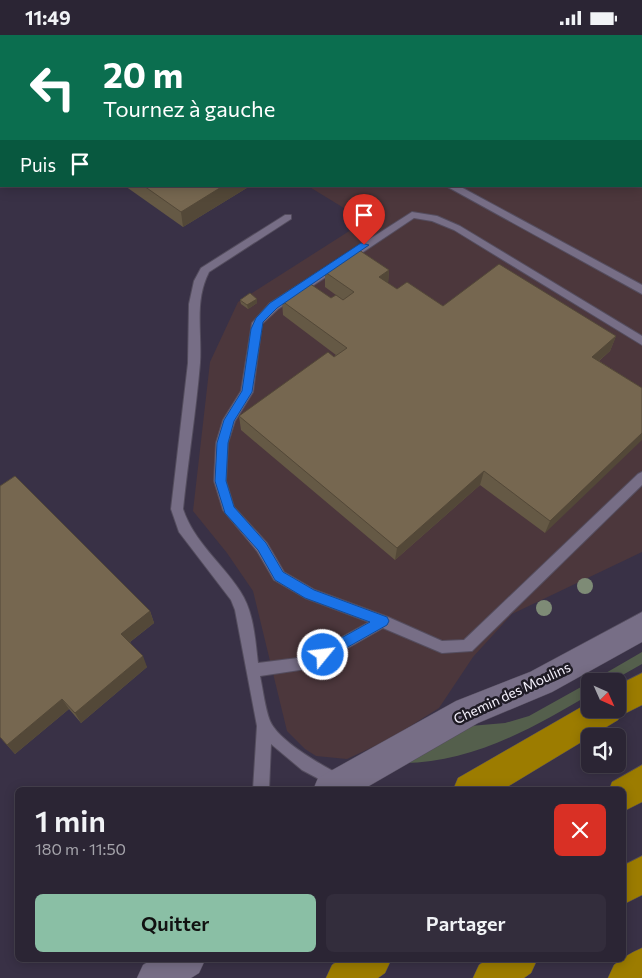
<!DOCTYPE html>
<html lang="fr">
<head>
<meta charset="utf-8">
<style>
	body { margin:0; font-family:Commissioner,sans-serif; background:#332d3c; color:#f1f3f6; height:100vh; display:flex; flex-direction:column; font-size:19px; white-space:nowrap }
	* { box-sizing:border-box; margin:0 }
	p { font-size:16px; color:#a6a5ac }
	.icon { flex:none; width:28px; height:28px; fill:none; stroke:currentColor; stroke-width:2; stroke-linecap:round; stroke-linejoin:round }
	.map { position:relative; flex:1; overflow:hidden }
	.details { position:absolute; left:15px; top:752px; width:611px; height:175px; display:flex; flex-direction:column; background:#2b2534; border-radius:8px; box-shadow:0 2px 12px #0003,0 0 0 1px #47424f }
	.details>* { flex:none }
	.guide { position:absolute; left:0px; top:0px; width:642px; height:152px; box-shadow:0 2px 12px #0003,0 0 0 1px #47424f; background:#0b6e4f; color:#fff; overflow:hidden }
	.needle { width:32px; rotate:135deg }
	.fabs { position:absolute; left:581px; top:638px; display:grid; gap:10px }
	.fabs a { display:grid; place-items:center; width:45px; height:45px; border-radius:8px; background:#2b2534; box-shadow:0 2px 12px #0003,0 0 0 1px #47424f; font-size:25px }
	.pin { position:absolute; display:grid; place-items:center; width:42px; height:42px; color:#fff; margin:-51px -21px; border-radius:50% 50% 50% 0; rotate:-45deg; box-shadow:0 0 5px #0007 }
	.pin .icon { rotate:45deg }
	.me { position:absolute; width:55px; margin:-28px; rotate:61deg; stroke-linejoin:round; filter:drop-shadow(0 0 4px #0008) }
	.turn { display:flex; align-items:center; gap:18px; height:105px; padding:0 20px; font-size:22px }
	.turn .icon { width:65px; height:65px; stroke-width:2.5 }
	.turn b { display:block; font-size:35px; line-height:42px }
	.then { display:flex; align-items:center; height:48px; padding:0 20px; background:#0003; gap:10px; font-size:19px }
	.round { display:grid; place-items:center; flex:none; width:52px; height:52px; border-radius:8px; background:#332d3c }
	.headline { display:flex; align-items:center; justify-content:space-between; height:85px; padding:0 20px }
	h1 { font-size:30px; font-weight:600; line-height:38px }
	.cta { display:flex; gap:10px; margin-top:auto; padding:10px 20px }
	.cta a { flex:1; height:58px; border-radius:8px; background:#8abfa5; color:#111; font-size:20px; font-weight:600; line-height:58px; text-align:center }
	.cta a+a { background:#332d3c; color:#f1f3f6 }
	.status { display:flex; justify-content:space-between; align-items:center; height:35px; padding:0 25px; background:#2b2534; direction:ltr }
	.status svg { height:14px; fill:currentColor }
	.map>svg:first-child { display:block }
	.industrial { fill:#4c373c }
	.green { fill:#545f4c }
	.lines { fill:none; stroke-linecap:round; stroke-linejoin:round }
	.lane-casing { stroke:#544d5e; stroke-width:2 }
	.secondary-casing { stroke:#544d5e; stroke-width:1 }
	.highway-casing { stroke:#544d5e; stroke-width:1 }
	.lane { fill:#776e86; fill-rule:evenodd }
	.secondary { fill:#776e86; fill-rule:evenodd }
	.highway { fill:#9c7c00; fill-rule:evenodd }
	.rail-casing { stroke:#d9d5e1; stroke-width:4 }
	.rail { stroke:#1f1b25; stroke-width:2.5; stroke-dasharray:8; stroke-linecap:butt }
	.tree { fill:#7e8b76 }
	.wall { fill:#655945 }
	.shaded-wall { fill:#534838 }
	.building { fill:#766750; stroke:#534838 }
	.route { fill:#1a73e8; stroke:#114b97 }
	.labels { text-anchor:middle; stroke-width:5; stroke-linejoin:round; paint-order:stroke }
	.street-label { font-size:14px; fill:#f6f2fd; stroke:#1f1b25 }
</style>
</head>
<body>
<div class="status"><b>11:49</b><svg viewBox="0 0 49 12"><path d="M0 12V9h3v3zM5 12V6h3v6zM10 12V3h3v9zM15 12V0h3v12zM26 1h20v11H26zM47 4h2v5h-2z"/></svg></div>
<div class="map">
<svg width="642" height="943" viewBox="0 0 642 943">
	<rect width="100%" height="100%" fill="#393146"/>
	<g class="industrial">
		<path d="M491 0H642V73L641 1Z"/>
		<path d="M642 138V517L512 579 473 622 439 673 390 704 347 724 316 721 305 714 287 696 253 556 227 518 193 476 210 327 238 267 365 186 308 151H641Z"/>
	</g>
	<g class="green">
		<path d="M642 617V629L612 646H592Z"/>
		<path d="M590 647V659C534 693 470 728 404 728L470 691 505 688 529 681Z"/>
	</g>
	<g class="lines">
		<defs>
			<g id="lane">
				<path d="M77 0H86L87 1H78Z"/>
				<path d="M417 0H427L428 1H418Z"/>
				<path d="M607 0H617L618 1H608Z"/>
				<rect x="641" y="13" width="1" height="5"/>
				<rect x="641" y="108" width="1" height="6"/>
				<path d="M446 151H459L642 250V259Z"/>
				<path d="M412 177 437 181 460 191 642 301V310L454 195 432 186 414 183 278 274 262 289 253 357 235 386 228 408 226 446 234 472 267 508 284 537 315 555 388 582 442 606 464 605 638 439 642 437V450L472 616 442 618 383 593 313 633 260 641C263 655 265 673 270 686 279 707 325 732 344 742L347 747 344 752 339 755 334 752 302 735 271 709 269 755H253L257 691 235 575 231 565 179 497 171 474 188 328 189 269 194 246 201 233 285 180H291V184L209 237C194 266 202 297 200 328 196 377 188 425 183 474 194 507 222 528 240 556 254 577 255 604 258 628L306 622 369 587 305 563 274 545 257 516 223 475 214 446 216 408 223 385 241 356 252 288 270 268Z"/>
			</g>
			<g id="secondary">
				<path d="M642 577V607L552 657 478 688 362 755H313L318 743 456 666 530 637Z"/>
				<path d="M151 925H205L199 938 191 943H137L143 930Z"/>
			</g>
			<g id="highway">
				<path d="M642 638V670L620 681 618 685 502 755H453L458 743 590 667V674H618V650Z"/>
				<path d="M642 730V767L624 776V755H609L612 747Z"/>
				<path d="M642 821V860L624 869V830Z"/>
				<path d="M642 913V943H608L614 930C623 923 630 918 642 913Z"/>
				<path d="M339 925H391L385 938 378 943H326L332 930Z"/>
				<path d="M486 925H537L531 938 524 943H473L479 930Z"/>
			</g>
		</defs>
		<use href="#lane" class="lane-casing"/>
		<use href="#secondary" class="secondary-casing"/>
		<use href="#highway" class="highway-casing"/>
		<use href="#lane" class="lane"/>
		<use href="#secondary" class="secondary"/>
		<use href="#highway" class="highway"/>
		<defs>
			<path id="rail" d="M396 0 399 1"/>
		</defs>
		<use href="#rail" class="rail-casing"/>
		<use href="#rail" class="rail"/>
	</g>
	<g class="tree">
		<circle cx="585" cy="551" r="8"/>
		<circle cx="544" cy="573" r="8"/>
	</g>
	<g class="wall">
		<path d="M123 0H340L343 1H125Z"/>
		<path d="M125 151H250L183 192Z"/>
		<path d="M389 235 388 248 397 254 443 271 616 301 610 316 599 326 642 353 545 498 480 450 395 525 241 395 239 381 336 320 283 280 282 266 331 263 336 260 325 252V237Z"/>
		<path d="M257 264V268L248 274 241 269 240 265Z"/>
		<path d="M150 576 154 588 130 607 147 632 81 688 69 674 15 719 7 710Z"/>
	</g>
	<g class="shaded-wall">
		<path d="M223 151H250L183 192 181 177Z"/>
		<path d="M389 235 388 250 379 242Z"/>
		<path d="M257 264V268L248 274 247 270Z"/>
		<path d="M616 301 610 316 587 336 592 322Z"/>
		<path d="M642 398V405L545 498 550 486Z"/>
		<path d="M484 436 480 450 395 525 397 513Z"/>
		<path d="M150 576 154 588 126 610 121 599Z"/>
		<path d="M143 621 147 632 81 688 75 678Z"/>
		<path d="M62 664 69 674 15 719 7 710Z"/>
	</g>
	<g class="building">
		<path d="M136 0H340L343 1H138Z"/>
		<path d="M144 151H223L181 177Z"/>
		<path d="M359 215 389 235 379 242 397 254 407 247 443 271 499 229 616 301 592 322 642 353V398L550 486 484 436 397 513 239 381 328 317 334 322 347 313 282 266 309 248 331 263 336 260 343 265 354 257 325 237Z"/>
		<path d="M250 258 257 264 247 270 240 265Z"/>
		<path d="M15 441 150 576 121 599 143 621 75 678 62 664 7 710 0 702V451Z"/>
	</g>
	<path class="route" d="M361 208 369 210 277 273 263 287 252 357 234 386 228 408 226 446 234 472 266 508 283 537 314 555 387 582 389 586 387 590 323 626 318 624 316 620 318 616 370 587 305 563 275 545 258 515 225 478 215 446 217 408 224 385 242 356 251 294 256 283 270 268Z"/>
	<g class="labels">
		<g class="street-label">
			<text transform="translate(512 658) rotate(-25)" y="5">Chemin des Moulins</text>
		</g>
	</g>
</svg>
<div class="fabs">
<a><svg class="needle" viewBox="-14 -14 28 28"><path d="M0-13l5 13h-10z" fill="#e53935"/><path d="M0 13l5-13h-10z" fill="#a6a5ac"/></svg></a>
<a><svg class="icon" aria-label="sound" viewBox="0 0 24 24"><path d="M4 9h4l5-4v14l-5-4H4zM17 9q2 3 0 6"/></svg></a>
</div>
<div class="pin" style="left:364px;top:210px;background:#d93025"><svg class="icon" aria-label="arrive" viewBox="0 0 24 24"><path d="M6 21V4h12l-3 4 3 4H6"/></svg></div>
<svg class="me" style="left:323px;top:620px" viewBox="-20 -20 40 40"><circle r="17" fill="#1a73e8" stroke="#fff" stroke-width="3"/><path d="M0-11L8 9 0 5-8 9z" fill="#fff"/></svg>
<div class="guide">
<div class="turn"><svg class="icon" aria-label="left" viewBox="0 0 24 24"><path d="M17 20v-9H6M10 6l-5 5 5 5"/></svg><div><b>20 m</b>Tournez à gauche</div></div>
<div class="then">Puis<svg class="icon" aria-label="arrive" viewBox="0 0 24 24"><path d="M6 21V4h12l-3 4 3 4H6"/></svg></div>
</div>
<section class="details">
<div class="headline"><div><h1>1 min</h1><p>180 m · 11:50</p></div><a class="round" style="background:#d93025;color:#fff"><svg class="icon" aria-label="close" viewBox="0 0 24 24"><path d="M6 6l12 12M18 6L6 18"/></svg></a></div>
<div class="cta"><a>Quitter</a><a>Partager</a></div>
</section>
</div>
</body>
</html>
